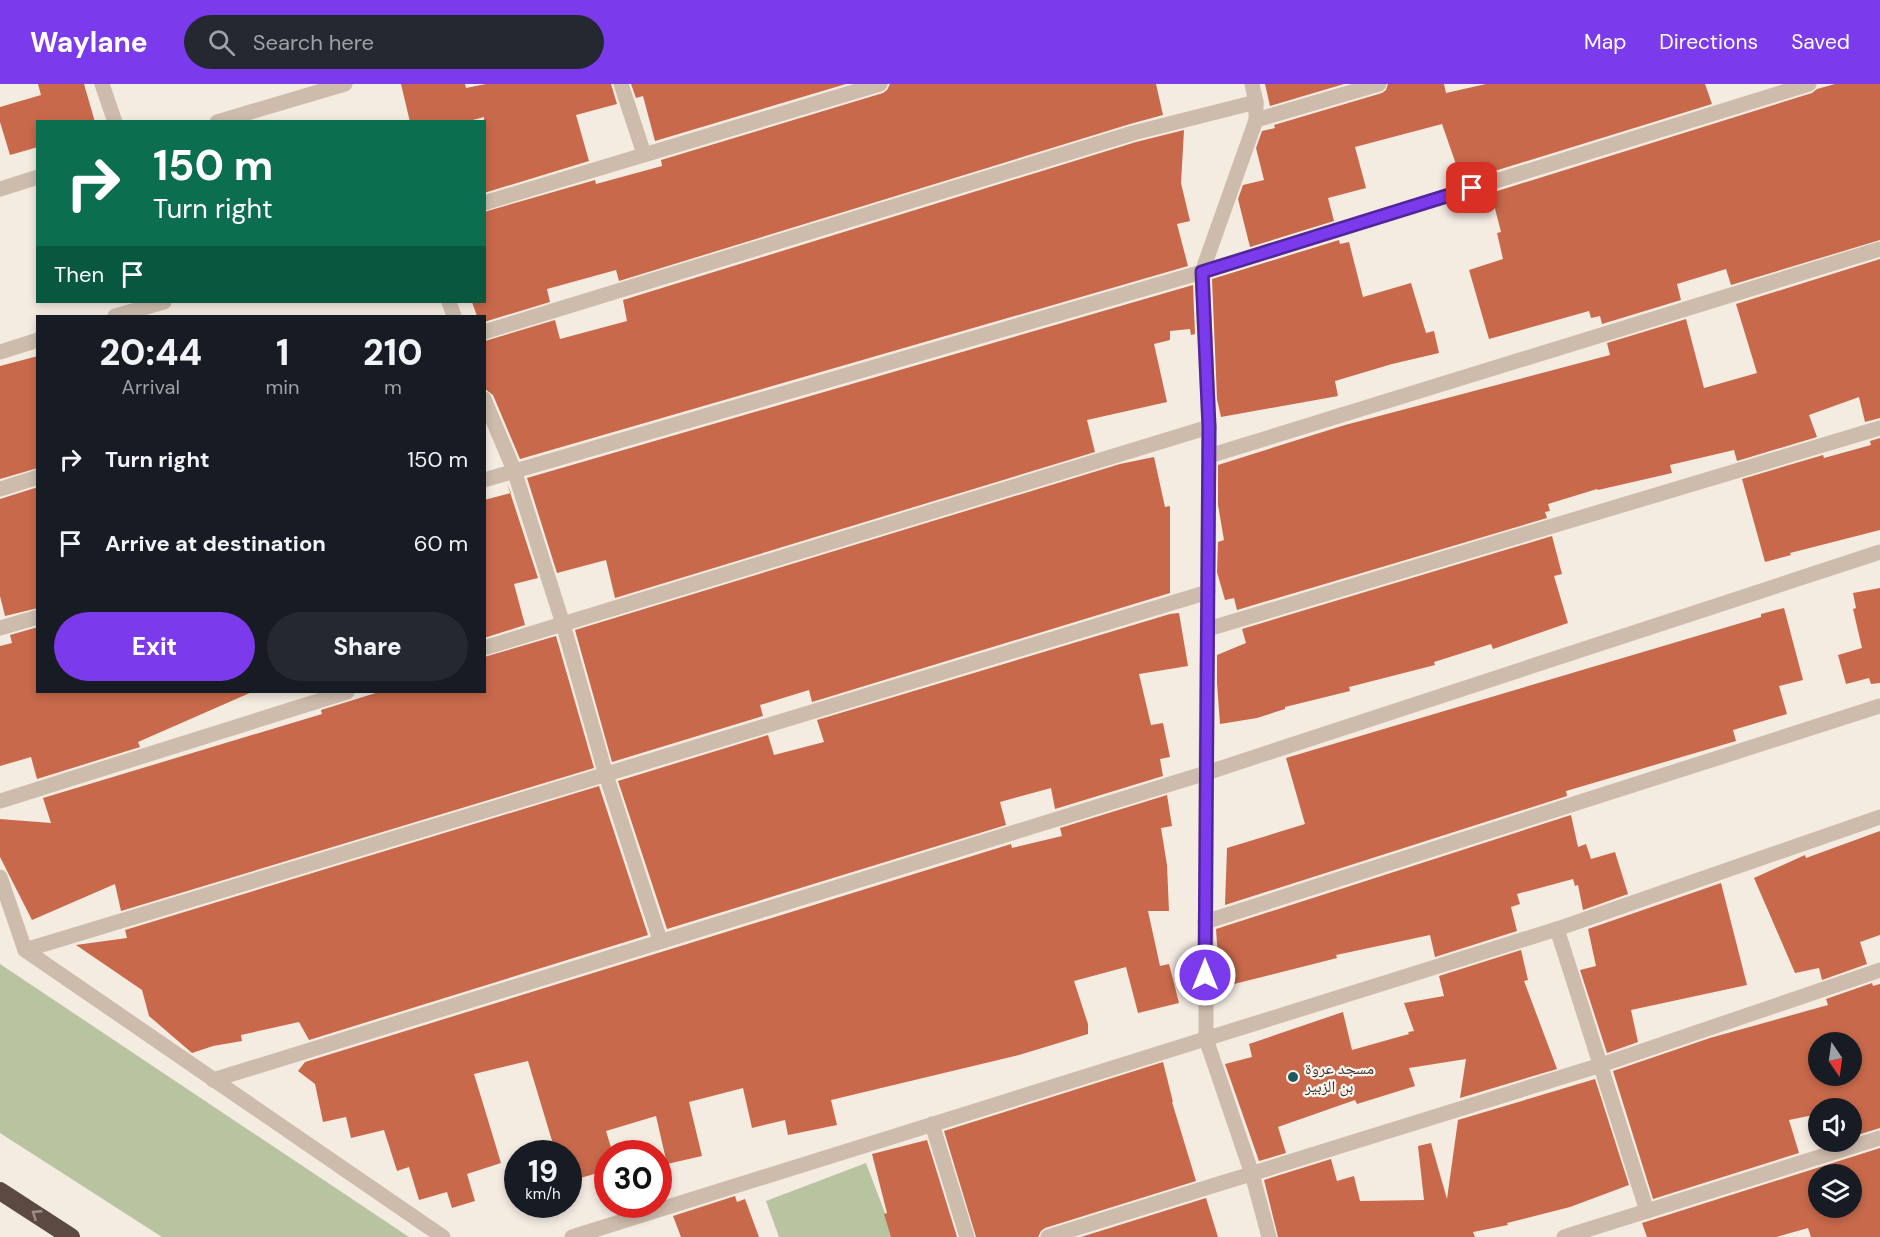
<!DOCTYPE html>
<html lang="en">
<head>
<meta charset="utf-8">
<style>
	body { margin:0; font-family:"DM Sans","Noto Naskh Arabic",sans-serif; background:#242831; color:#f1f3f6; height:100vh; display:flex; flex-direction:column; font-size:22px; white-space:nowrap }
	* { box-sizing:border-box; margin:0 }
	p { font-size:20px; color:#9ea1a6 }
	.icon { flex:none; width:33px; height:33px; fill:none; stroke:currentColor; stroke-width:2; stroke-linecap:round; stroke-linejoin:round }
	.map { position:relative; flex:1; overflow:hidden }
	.details { position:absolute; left:36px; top:231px; width:450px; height:378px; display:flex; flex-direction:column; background:#171b24; border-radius:0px; box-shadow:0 3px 9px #0003 }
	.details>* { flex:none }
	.top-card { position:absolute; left:36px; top:36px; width:450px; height:183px; border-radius:0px; box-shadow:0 3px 9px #0003; background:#0b6e4f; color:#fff; overflow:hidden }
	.needle { width:39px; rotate:167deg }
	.tools { position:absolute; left:1808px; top:948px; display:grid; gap:12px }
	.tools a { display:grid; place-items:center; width:54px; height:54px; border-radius:50%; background:#171b24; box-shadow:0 3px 9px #0003; font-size:30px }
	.speed { position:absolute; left:504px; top:1056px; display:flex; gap:12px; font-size:30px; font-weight:700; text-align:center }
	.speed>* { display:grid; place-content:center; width:78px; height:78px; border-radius:50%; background:#171b24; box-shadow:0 3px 9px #0003; line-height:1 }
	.speed small { font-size:15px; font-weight:400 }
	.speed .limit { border:9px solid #d22; background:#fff; color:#111 }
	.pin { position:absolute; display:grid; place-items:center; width:51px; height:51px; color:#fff; margin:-26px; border-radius:12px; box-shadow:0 3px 9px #0006 }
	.me { position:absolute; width:66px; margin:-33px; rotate:0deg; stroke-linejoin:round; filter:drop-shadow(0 0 4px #0008) }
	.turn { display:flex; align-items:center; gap:21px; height:126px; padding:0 18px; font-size:27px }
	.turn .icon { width:78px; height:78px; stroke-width:2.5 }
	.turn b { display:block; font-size:42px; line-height:51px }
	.then { display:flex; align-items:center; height:57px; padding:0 18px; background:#0003; gap:12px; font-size:22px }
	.eta { display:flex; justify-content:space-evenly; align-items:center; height:102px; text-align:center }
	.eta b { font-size:36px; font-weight:800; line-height:42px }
	.action { display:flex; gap:12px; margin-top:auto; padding:12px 18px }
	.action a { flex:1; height:69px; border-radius:36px; background:#7c3aed; color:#fff; font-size:24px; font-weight:800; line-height:69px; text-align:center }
	.action a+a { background:#242831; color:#f1f3f6 }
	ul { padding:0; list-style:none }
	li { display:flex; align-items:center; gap:18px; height:84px; padding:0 18px }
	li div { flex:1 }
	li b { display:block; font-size:22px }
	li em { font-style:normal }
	header { display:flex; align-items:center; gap:36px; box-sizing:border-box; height:84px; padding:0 30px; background:#7c3aed; color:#fff }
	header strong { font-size:28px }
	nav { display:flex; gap:33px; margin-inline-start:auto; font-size:21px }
	.search { width:420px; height:54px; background:#242831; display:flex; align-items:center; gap:15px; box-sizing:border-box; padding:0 21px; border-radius:33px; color:#9ea1a6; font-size:22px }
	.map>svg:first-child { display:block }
	.green { fill:#b8c4a0 }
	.building { fill:#c8694b; fill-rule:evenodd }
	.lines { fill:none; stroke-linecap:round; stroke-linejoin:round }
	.street { stroke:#cdbbac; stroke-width:15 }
	.highway { stroke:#5c4a42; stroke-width:18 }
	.oneway { stroke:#9c8e87 }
	.route-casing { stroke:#51269a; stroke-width:15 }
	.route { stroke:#7c3aed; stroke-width:10 }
	.poi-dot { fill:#1f5a5e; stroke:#fbf5ee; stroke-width:2 }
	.labels { text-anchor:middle; stroke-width:4.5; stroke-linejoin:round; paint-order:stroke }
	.poi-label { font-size:16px; fill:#3b302b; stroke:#fbf5ee; text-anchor:start }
</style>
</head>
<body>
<header>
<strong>Waylane</strong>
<div class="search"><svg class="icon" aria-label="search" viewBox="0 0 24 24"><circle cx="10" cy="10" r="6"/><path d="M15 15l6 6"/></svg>Search here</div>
<nav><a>Map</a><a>Directions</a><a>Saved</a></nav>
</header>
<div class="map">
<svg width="1880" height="1153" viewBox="0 0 1880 1153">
	<rect width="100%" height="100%" fill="#f4ebe1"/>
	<g class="green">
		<path d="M0 881V880L409 1153H162L0 1049Z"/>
		<path d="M866 1079 894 1153H779L766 1117Z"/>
	</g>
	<g class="building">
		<path d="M38 0H84L95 38H38V63L10 71 0 38V23L41 11Z"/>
		<path d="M401 0H465L466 4 486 0H611L617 20 576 31 589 77 484 109V33L465 38H410Z"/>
		<path d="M631 0H846L655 57 643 12 636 14Z"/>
		<path d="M890 0H1156L1163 31 1130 40 619 197 616 186 547 205 550 218 484 238V232H477L472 218H484V128L595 96 596 100 662 82 661 76 883 9 887 6Z"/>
		<path d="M1265 0H1344L1270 22Z"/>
		<path d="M1388 0H1444L1446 9 1486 0H1705L1712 20 1485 90 1482 78 1458 86 1442 40 1355 63 1366 104 1328 114 1334 137 1250 163 1238 115 1243 101 1264 96 1256 64 1262 47 1275 44 1274 41 1382 9 1386 6Z"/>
		<path d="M1835 0H1880V156L1731 201 1726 185 1677 200 1681 216 1602 240 1600 232 1591 234 1589 227 1489 255 1469 186 1503 175 1497 149 1501 148 1491 109 1812 9 1817 5Z"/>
		<path d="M1184 46 1181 99 1190 137 1177 140 1188 182 520 375 493 311 485 305V257L555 236 560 255 627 237 623 216 1136 58Z"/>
		<path d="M1339 156 1340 160 1349 158 1363 213 1411 199 1426 249 1434 247 1439 269 1392 280 1335 297 1338 312 1221 333 1217 315 1212 195Z"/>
		<path d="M1880 175V334L1865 338 1859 313 1809 331 1817 353 1737 377 1734 366 1670 381 1672 389 1598 406 1597 405 1548 420 1550 427 1545 428 1547 434 1237 526 1234 514 1225 516 1217 488 1218 458 1224 456 1218 421V381L1345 341 1610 271 1607 259 1686 235 1704 304 1757 289 1736 220Z"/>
		<path d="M1193 201 1195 250 1191 251 1190 245 1170 247V256L1154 260 1167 318 1087 336 1095 368 615 514 606 476 557 489 527 394Z"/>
		<path d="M38 272V384L0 395V282Z"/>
		<path d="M1880 354V446L1790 469 1791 471 1765 478 1742 395 1823 371 1824 374 1871 361 1870 357Z"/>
		<path d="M1154 373 1165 423 1170 422V509L812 618 809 606 760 621 763 632 612 678 575 546 1120 380Z"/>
		<path d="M507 399 538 494 514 500 525 541 484 554V416L511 409Z"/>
		<path d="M38 403V524L5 532 0 512V415Z"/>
		<path d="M1552 452 1562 490 1554 492 1568 539 1493 565 1491 560 1434 578 1435 581 1349 603 1350 607 1285 623V625L1257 634 1220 640 1217 599V571L1246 559 1242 545Z"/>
		<path d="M1880 504V599L1871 600 1869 594 1846 600 1838 571 1862 564 1853 525 1856 524 1853 509Z"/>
		<path d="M1784 524 1803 596 1779 602 1787 630 1733 646 1736 657 1566 707 1567 712 1225 821 1227 764 1305 740 1286 674 1761 533V530Z"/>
		<path d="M1179 529 1188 582 1139 590 1151 641 1163 639 1170 673 1160 675 1163 692 1055 725 1051 704 1000 718 1006 741 667 845 618 697 768 651 774 671 824 658 817 636 1170 530Z"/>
		<path d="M38 543V608H252L138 658 140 663 37 695 31 673 0 682V562L12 559 10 551Z"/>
		<path d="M556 552 594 684 121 827 115 800 32 836 0 773V735L51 739 43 714 322 630 321 626 379 608H484V573Z"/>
		<path d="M599 702 648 851 309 956 299 938 241 951 242 957 213 962 192 969 149 932 142 906 76 861 127 854 125 846Z"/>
		<path d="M1167 711 1172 742 1161 744 1167 781 1169 827H1148L1160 882 1169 880 1179 919 1138 929 1126 883 1074 897 1088 940V950L1019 971 831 1016 837 1041 788 1051 785 1036 752 1044 743 1004 689 1018 702 1072 667 1080 656 1032 606 1047 613 1070H608V1086L577 1095 570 1070H556L528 977 474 990 501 1079 467 1090 475 1117 452 1124 447 1108 419 1116 409 1083 397 1087 384 1046 351 1054 346 1033 323 1038 315 1000 298 987 305 978 1011 760 1012 764 1062 752 1060 744Z"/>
		<path d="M1571 731 1578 763 1586 760 1591 775 1615 768 1628 810 1583 826 1578 801 1575 802 1573 795 1517 810 1520 820 1511 823 1517 847 1435 873 1430 851 1336 871 1337 874 1226 902 1218 874 1216 845Z"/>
		<path d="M1880 747V851L1860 858 1867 880 1822 896 1819 884 1795 889 1754 794 1805 771 1806 774Z"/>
		<path d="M1721 799 1747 901 1631 926 1638 958 1607 969 1580 886 1596 882 1588 845Z"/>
		<path d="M1521 866 1528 896 1524 897 1557 985 1460 1014 1466 975 1409 984 1415 1002 1357 1020 1355 1016 1278 1043 1286 1069 1259 1077 1225 980 1252 973 1249 960 1343 928 1352 966 1409 950 1408 948 1414 947 1404 919 1444 912 1439 892Z"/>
		<path d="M1872 899 1873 902 1880 900V1044L1851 1053V1022L1840 1024H1818V1030L1789 1036 1799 1069 1653 1115 1613 987 1710 954 1828 921 1826 915ZM1818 958H1851V992H1818Z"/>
		<path d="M1163 978 1173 1018H1172L1196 1097 1045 1144 1041 1147 1038 1153H976L944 1047Z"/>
		<path d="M1595 995 1629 1101 1570 1123 1507 1139 1508 1141 1473 1148 1475 1153H1278L1264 1096 1331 1075 1337 1097 1354 1092 1360 1117 1424 1116 1418 1062 1431 1059 1447 1115 1458 1036Z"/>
		<path d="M927 1056 957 1153H891L884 1130 887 1129 872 1070Z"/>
		<path d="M1880 1064V1153H1811L1808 1144 1776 1153H1647L1642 1139ZM1818 1090H1851V1124H1818Z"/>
		<path d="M735 1112 737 1118 745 1115 759 1153H681L673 1132Z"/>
		<path d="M1206 1114 1218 1153H1081Z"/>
	</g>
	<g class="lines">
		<g class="street">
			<path d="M102 0 115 38"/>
			<path d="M621 0 644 70"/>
			<path d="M1252 0 1256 18V36L1202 188 1209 343 1206 689V955L1252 1090 1269 1153"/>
			<path d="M1256 36 1379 0"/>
			<path d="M217 38 345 0"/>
			<path d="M0 105 38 93"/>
			<path d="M484 119 880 0"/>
			<path d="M449 218 454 232"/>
			<path d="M115 232 164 218"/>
			<path d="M484 248 1133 49 1256 18"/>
			<path d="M0 268 38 256"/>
			<path d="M484 315 514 386 563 540 606 691 660 856"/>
			<path d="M1209 372 1880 165"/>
			<path d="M484 396 1202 188 1809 0"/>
			<path d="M0 405 38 393"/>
			<path d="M0 544 38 533"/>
			<path d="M1208 545 1880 344"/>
			<path d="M484 564 1209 343"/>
			<path d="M0 717 347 608"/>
			<path d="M0 793 25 866 443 1153"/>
			<path d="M1205 838 1880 622"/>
			<path d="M1557 845 1647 1127"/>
			<path d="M25 866 1208 508"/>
			<path d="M213 996 1206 689 1880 468"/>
			<path d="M932 1040 967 1153"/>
			<path d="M572 1153 1557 845 1880 733"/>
			<path d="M1048 1153 1601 981 1880 886"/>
			<path d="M1564 1153 1880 1054"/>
		</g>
		<path class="highway" d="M0 1107 71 1153"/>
	</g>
	<defs><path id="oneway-chevron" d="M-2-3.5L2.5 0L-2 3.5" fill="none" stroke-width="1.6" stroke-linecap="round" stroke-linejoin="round" transform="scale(1.5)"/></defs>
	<use class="oneway" href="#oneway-chevron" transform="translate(36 1130) rotate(-147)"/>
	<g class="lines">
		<defs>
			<path id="route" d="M1205 891 1209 343 1202 188 1472 104"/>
		</defs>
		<use href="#route" class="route-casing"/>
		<use href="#route" class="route"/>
	</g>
	<circle class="poi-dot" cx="1293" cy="993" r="6"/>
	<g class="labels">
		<g class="poi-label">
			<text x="1305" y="990">مسجد عروة<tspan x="1305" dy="18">بن الزبير</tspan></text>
		</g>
	</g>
</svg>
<div class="tools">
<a><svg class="needle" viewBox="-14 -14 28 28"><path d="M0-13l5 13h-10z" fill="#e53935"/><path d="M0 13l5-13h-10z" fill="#9ea1a6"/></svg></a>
<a><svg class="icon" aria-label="sound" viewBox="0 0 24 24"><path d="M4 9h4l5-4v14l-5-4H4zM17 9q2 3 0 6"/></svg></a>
<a><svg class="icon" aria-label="layers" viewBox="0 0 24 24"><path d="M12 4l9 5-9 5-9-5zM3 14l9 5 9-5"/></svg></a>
</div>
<div class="speed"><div>19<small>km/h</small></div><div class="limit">30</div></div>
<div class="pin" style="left:1472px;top:104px;background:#d93025"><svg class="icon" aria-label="arrive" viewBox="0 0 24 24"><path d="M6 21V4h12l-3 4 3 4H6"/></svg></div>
<svg class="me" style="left:1205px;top:891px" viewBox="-20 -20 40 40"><circle r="17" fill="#7c3aed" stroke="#fff" stroke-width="3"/><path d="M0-11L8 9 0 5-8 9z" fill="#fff"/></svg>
<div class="top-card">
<div class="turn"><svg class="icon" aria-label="right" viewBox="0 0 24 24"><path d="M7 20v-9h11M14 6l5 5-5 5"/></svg><div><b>150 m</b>Turn right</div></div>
<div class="then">Then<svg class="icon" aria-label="arrive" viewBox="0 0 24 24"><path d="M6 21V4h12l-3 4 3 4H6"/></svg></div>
</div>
<section class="details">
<div class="eta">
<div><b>20:44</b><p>Arrival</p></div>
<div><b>1</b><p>min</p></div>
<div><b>210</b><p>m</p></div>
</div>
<ul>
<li><svg class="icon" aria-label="right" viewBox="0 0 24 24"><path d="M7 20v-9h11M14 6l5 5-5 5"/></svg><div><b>Turn right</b></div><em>150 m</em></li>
<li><svg class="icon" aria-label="arrive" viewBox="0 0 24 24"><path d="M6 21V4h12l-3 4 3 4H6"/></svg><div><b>Arrive at destination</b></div><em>60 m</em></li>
</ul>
<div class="action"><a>Exit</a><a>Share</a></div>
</section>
</div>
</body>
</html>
